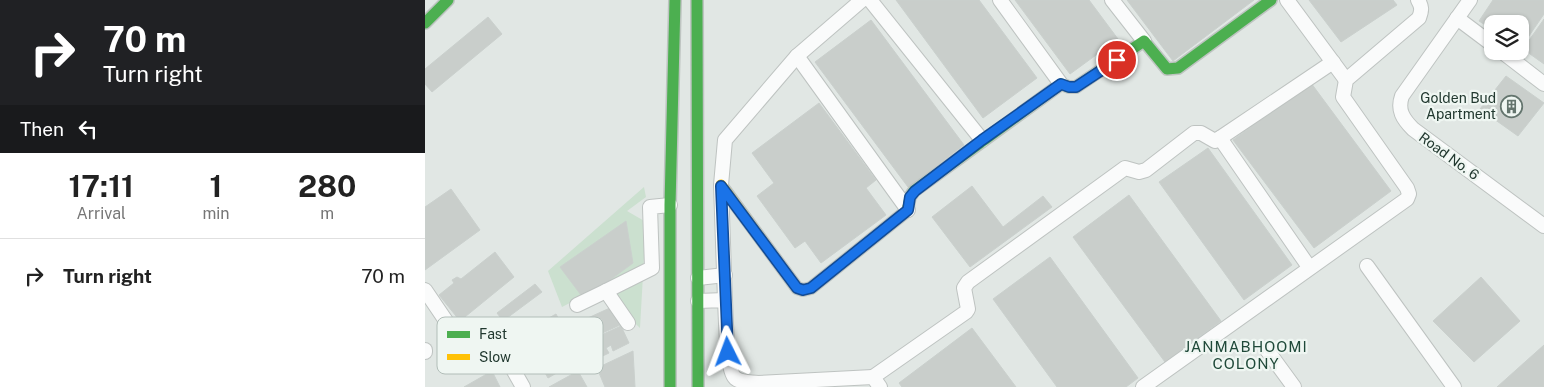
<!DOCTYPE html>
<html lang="en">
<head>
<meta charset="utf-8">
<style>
	body { margin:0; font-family:"Public Sans",sans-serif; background:#f6f6f6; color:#222; height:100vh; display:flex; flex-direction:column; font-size:19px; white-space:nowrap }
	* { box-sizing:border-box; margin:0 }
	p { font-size:16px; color:#767676 }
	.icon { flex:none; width:28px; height:28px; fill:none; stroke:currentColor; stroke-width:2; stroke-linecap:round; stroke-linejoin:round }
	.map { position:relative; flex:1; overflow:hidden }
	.sheet { display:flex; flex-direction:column; background:#fff; width:425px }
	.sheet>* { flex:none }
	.banner { background:#202124; color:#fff; overflow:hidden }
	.tools { position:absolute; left:1059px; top:15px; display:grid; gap:10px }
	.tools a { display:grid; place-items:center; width:45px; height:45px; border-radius:10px; background:#fff; box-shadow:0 1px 4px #0004; font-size:25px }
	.pin { position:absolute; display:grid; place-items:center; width:42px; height:42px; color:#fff; margin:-21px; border:2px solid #fff; border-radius:50%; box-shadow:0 1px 5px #0007 }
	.me { position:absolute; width:55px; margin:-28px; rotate:357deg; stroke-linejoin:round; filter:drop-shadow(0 0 4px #0008) }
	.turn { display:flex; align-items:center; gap:18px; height:105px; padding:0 20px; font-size:22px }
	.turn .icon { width:65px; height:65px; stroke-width:2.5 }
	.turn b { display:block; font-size:35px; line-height:42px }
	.then { display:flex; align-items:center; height:48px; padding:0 20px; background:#0003; gap:10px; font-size:19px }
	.eta { display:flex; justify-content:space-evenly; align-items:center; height:85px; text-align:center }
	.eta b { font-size:30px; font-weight:700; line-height:35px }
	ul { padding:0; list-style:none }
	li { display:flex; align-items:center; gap:15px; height:75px; padding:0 20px; border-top:1px solid #e0e0e0 }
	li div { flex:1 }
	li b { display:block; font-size:19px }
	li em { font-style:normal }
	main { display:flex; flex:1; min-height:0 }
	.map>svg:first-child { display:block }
	.green { fill:#cbe0cf }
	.building { fill:#c9cecb; stroke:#cad0cd }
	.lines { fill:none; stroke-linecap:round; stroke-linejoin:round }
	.street-casing { stroke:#bec3c1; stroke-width:16 }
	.fast-casing { stroke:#bec4c1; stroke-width:14 }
	.slow-casing { stroke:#bec4c1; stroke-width:14 }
	.street { stroke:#fafbfb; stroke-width:14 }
	.fast { stroke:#4caf50; stroke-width:11 }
	.slow { stroke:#ffc107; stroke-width:11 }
	.route-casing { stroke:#114b97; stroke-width:12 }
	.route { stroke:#1a73e8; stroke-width:9 }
	.labels { text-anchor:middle; stroke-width:4.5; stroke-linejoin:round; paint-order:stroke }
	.poi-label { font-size:14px; fill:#21382f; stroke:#eff6f2; text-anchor:end }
	.street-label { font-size:14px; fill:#21382f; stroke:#eff6f2 }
	.neighbourhood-label { font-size:15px; letter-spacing:1px; fill:#1f4939; stroke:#eff6f2 }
	.key { fill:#eff6f2; stroke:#b1bdb8; stroke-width:1 }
	.key-label { font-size:14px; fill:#21382f }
</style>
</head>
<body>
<main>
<section class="sheet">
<div class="banner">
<div class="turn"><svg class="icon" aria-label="right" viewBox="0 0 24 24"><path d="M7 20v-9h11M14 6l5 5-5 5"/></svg><div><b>70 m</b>Turn right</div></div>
<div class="then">Then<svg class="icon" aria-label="left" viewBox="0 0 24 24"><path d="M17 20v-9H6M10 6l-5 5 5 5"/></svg></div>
</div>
<div class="eta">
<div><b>17:11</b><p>Arrival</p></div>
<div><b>1</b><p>min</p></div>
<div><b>280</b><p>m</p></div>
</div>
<ul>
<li><svg class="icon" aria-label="right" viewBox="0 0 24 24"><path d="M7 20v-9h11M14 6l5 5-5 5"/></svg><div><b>Turn right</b></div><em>70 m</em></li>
</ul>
</section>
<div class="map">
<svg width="1119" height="387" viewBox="0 0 1119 387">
	<rect width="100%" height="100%" fill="#e1e7e4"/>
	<path class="green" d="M219 187 221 197 202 211 221 222 215 328 174 288 137 307 123 271Z"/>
	<g class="building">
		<path d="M471 0H554L612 78 558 118Z"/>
		<path d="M590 0H664L693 39 645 74Z"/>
		<path d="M702 0H829L748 61Z"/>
		<path d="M884 0H968L972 5 916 42Z"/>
		<path d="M1068 0H1119V14L1095 49V24H1068V30L1054 21Z"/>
		<path d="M63 17 77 34 7 92 0 84V69Z"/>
		<path d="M1119 19V64L1098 49Z"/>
		<path d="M446 20 539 145 483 187 390 62Z"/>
		<path d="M1081 76 1119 103 1093 136 1055 109Z"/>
		<path d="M886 83 966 191 889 248 808 140Z"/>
		<path d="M394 103 451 180 441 188 461 215 396 263 380 241 370 248 332 196 349 183 327 153Z"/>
		<path d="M783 148 867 265 819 300 734 182Z"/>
		<path d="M547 186 578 227 618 196 627 207 545 267 507 217Z"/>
		<path d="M26 189 55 230 0 270V207Z"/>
		<path d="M704 195 796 321 740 362 648 237Z"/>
		<path d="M201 221 208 263 159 299 135 267Z"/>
		<path d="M70 252 89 277 35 321 14 295 29 283 27 280 32 277 36 279Z"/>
		<path d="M625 257 713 378 701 387H632L568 299Z"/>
		<path d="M1056 277 1095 321 1049 362 1008 321Z"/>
		<path d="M110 284 117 292 78 321 72 313Z"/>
		<path d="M187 307 195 325 160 341 152 323Z"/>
		<path d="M131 314 142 335 108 353 97 333Z"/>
		<path d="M196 326 204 343 188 351 186 345 181 348 184 353 169 360 161 342Z"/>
		<path d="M547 328 591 387H477L474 383Z"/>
		<path d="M144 342 154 360 123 378 113 360Z"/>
		<path d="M1119 345V387H1072Z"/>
		<path d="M208 351 210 387H180L172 368Z"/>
		<path d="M67 371 75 387H39Z"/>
		<path d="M153 371 162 387H124Z"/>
	</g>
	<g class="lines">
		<defs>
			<g id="street">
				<path d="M445 0 557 140"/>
				<path d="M575 0 636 84"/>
				<path d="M687 0 719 41"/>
				<path d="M862 0 921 80"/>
				<path d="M1045 0 977 96C972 110 978 119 988 129L1119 226"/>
				<path d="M1032 18 1068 45"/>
				<path d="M1076 51 1119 84"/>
				<path d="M372 56 483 210"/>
				<path d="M795 138 884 267"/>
				<path d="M942 266 1029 387"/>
				<path d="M273 278 300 275"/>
				<path d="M0 290 21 321"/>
				<path d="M300 300 296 185 300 140 372 56 437 0"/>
				<path d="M273 301 300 300C301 315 301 370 310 378 316 383 325 382 333 383L448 377 455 387"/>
				<path d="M152 305 181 291"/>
				<path d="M203 323 181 291 227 268 225 207 245 205"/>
				<path d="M69 336 98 387"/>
				<path d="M0 350V352"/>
				<path d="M842 350 869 387"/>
				<path d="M448 377 541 312 543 309 539 288 543 282 700 168 714 172 721 170 769 133H776L790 141 795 138 908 62"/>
				<path d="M718 387 982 199 984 194 982 188 918 97 921 80 994 18C997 10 997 7 993 0"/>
			</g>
			<g id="fast">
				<path d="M272 0 273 387"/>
				<path d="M0 23 23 0"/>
				<path d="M483 207 485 197 489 191 636 84 644 87H651L719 41 742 69 753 68 846 0"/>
				<path d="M245 387V205L250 0"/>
			</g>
			<path id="slow" d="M296 185 372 288 378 290 386 288 483 210V207"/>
		</defs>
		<use href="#street" class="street-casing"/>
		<use href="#fast" class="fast-casing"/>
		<use href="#slow" class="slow-casing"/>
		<use href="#street" class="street"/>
		<use href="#fast" class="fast"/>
		<use href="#slow" class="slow"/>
	</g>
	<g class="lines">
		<defs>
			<path id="route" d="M303 352 296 186 372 288 378 290 386 288 483 210 485 197 490 191 557 140 636 84 644 87H651L692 60"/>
		</defs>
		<use href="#route" class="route-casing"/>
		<use href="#route" class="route"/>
	</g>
	<defs>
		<symbol id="building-ring" viewBox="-11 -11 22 22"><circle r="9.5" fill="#eff6f2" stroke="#64756e" stroke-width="1.5"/><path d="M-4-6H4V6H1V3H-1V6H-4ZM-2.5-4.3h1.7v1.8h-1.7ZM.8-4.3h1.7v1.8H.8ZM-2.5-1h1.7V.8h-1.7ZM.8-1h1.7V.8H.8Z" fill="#64756e"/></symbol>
	</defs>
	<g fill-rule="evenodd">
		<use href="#building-ring" x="1074" y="94" width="25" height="25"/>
	</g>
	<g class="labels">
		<g class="poi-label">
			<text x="1071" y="103">Golden Bud<tspan x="1071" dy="16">Apartment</tspan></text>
		</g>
		<g class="street-label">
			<text transform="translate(1024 156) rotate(36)" y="5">Road No. 6</text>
		</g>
		<g class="neighbourhood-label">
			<text x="821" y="352">JANMABHOOMI<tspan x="821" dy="17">COLONY</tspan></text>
		</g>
	</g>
	<rect x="12" y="317" width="166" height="57" rx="8" class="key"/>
	<rect x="22" y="331" width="23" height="7" fill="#4caf50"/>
	<rect x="22" y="354" width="23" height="6" fill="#ffc107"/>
	<g class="key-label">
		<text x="54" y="339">Fast</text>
		<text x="54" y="362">Slow</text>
	</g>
</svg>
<div class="tools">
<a><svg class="icon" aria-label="layers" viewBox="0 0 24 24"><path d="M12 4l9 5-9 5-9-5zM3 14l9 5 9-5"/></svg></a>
</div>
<div class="pin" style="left:692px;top:60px;background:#d93025"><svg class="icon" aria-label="arrive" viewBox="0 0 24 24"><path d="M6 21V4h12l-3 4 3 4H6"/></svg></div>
<svg class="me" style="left:303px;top:352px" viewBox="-20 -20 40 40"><path d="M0-17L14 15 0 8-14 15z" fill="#1a73e8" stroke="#fff" stroke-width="4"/></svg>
</div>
</main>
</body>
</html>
